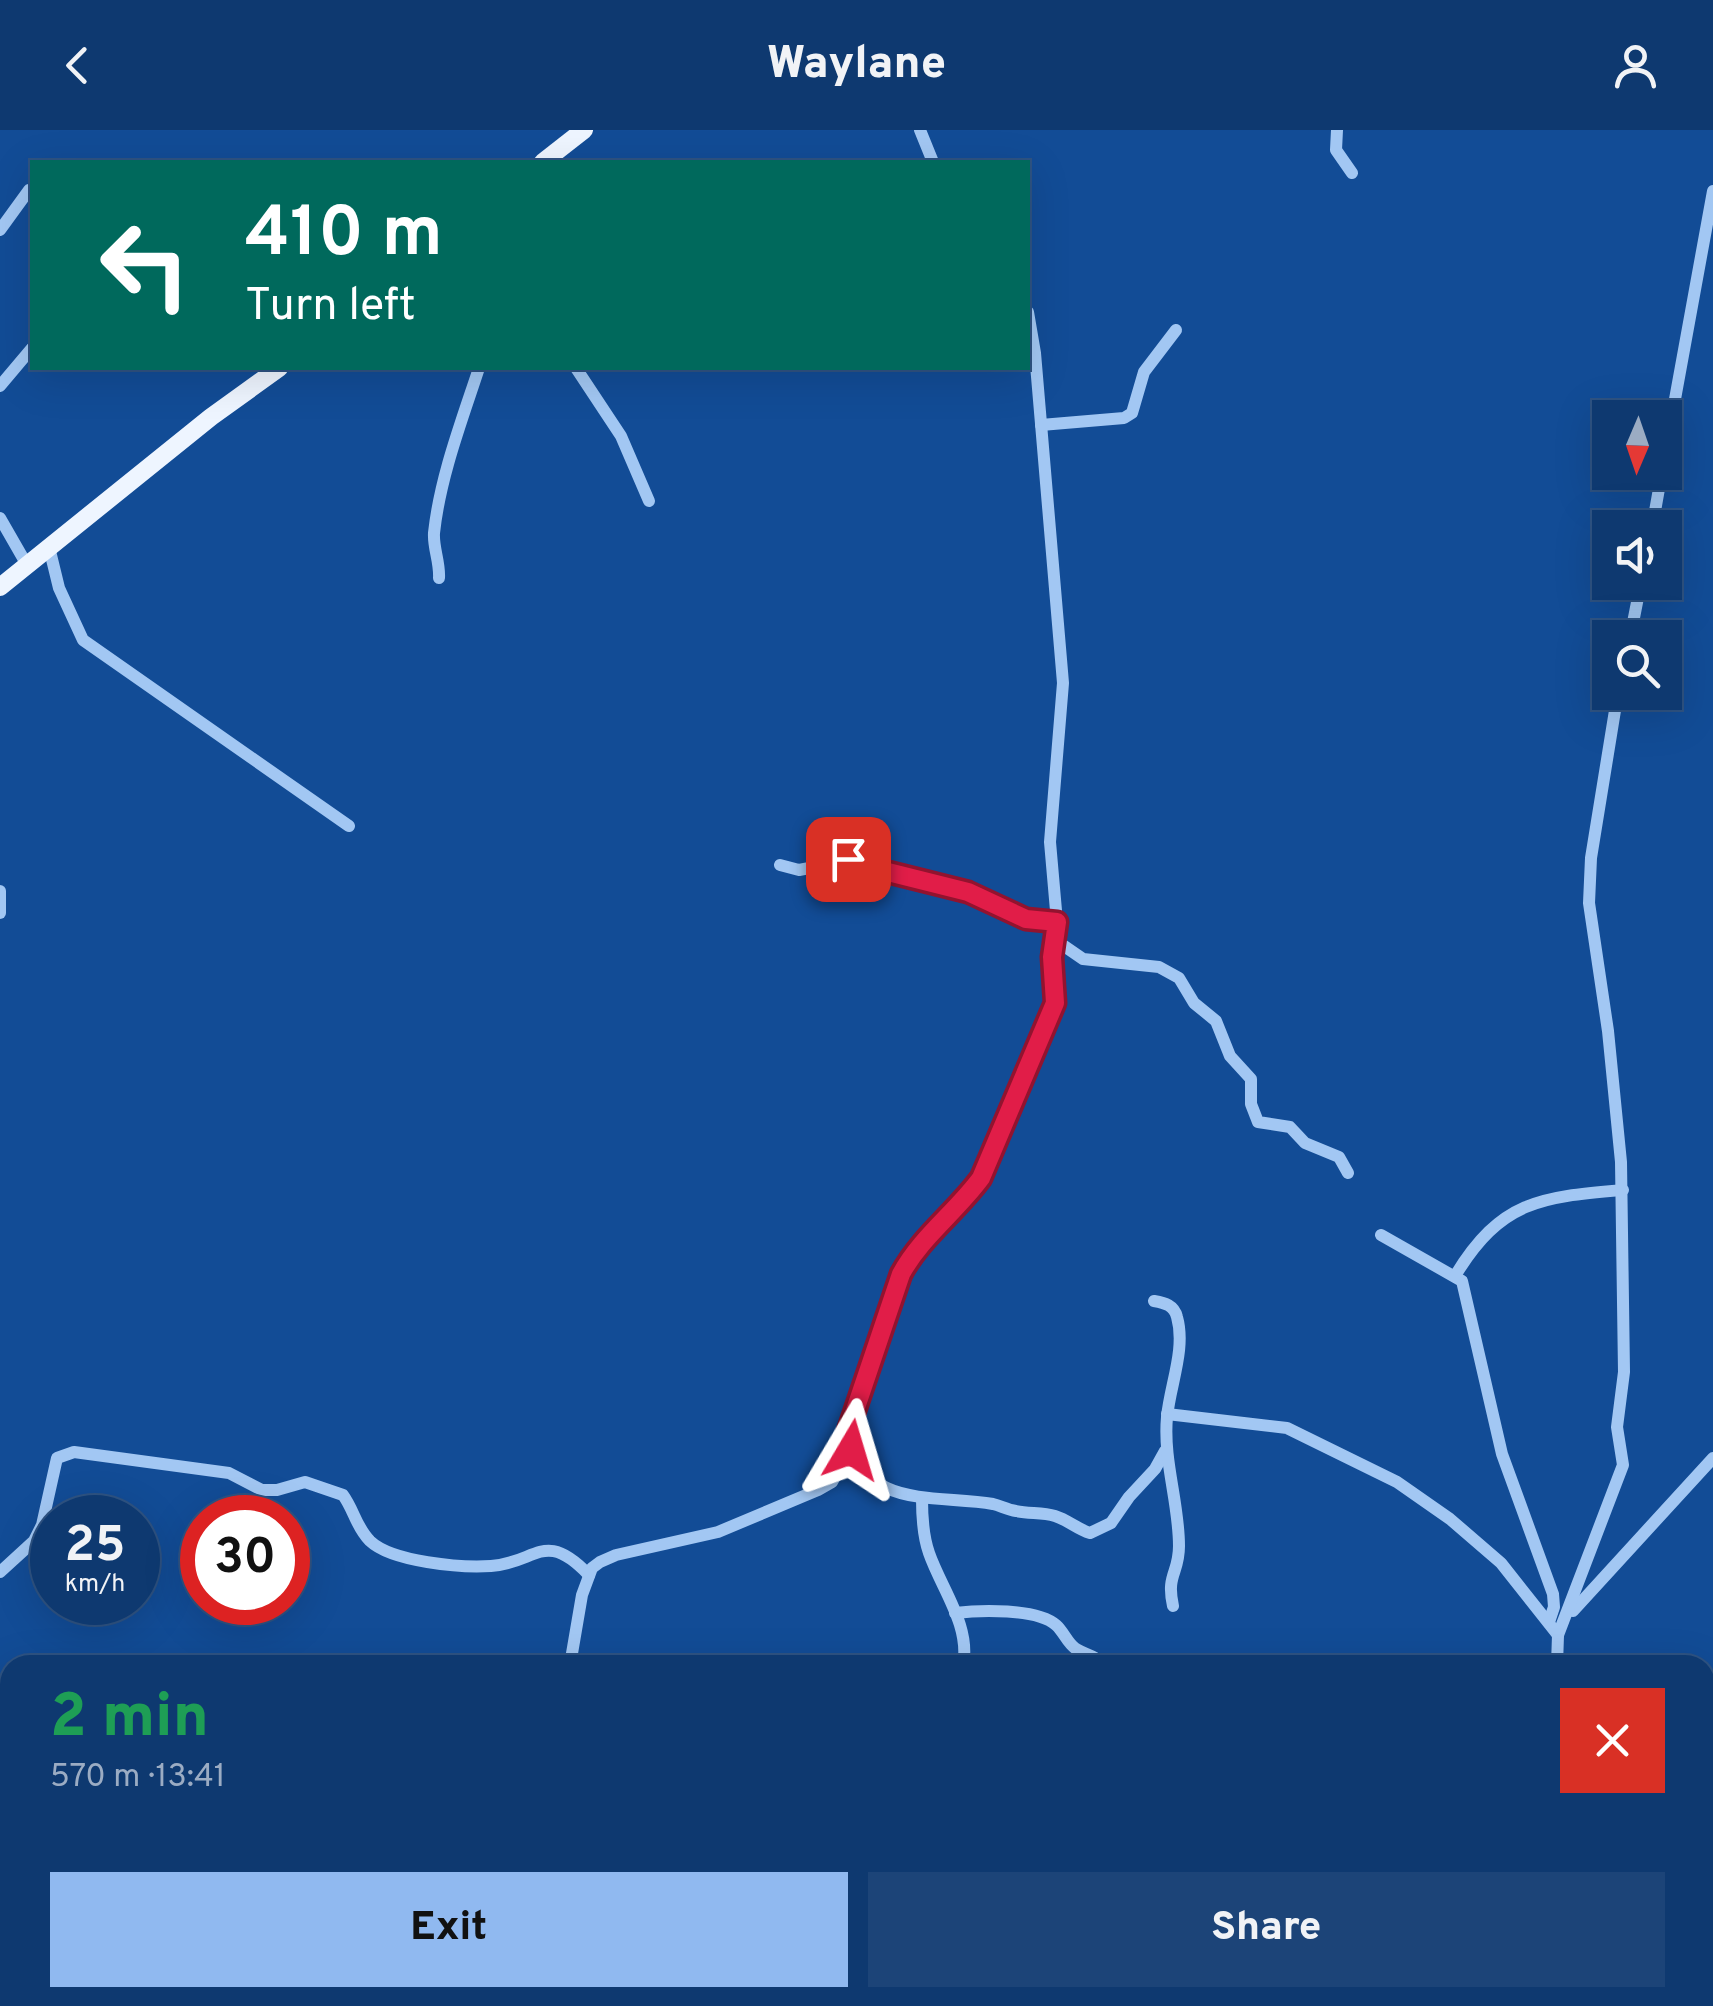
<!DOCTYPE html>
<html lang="en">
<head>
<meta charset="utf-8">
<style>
	body { margin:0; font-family:Overpass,sans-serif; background:#1c4478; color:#f1f3f6; height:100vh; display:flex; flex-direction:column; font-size:38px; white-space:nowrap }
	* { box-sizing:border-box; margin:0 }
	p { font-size:32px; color:#9bacc3 }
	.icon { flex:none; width:55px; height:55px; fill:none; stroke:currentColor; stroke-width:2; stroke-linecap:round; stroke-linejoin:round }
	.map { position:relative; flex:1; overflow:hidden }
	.details { position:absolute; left:0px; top:1525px; width:1715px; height:352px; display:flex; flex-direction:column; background:#0e3970; border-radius:30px 30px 0 0; box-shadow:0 10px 40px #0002,0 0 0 2px #2e5383 }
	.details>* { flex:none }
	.banner { position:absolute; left:30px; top:30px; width:1000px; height:210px; border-radius:0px; box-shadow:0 10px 40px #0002,0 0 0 2px #2e5383; background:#00695c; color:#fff; overflow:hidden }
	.needle { width:65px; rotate:182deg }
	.controls { position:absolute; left:1592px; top:270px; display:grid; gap:20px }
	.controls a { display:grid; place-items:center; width:90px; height:90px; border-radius:0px; background:#0e3970; box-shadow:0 10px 40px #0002,0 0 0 2px #2e5383; font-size:50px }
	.speed { position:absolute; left:30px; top:1365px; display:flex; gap:20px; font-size:50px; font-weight:700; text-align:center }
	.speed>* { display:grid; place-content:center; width:130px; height:130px; border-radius:50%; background:#0e3970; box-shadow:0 10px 40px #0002,0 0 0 2px #2e5383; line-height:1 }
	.speed small { font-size:25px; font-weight:400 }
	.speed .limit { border:15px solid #d22; background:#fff; color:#111 }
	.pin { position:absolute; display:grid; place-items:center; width:85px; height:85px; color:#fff; margin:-42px; border-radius:20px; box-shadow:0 5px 15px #0006 }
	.me { position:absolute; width:110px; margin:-55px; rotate:7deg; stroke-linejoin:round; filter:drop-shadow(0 0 8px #0008) }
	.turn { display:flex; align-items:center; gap:35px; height:210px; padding:0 50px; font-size:45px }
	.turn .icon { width:130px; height:130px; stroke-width:2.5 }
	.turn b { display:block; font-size:70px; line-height:85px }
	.round { display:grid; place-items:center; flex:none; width:105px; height:105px; border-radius:0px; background:#1c4478 }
	.head { display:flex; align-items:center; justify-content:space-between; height:170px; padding:0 50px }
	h1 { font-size:60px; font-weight:800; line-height:75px; color:#1e9e55 }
	.action { display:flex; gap:20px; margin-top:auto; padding:20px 50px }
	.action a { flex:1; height:115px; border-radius:0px; background:#90b9f0; color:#111; font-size:40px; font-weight:800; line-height:115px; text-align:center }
	.action a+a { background:#1c4478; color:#f1f3f6 }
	header { display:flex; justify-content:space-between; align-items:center; height:130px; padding:0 50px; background:#0e3970; font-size:45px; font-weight:800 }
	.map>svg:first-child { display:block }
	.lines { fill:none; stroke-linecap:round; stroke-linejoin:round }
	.minor { stroke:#a2c7f3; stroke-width:12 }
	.major { stroke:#eef5ff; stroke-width:18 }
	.route-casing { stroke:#92132f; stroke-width:25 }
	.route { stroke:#e11d48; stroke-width:18 }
</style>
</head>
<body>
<header><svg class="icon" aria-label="back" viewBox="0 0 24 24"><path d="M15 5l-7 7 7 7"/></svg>Waylane<svg class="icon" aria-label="person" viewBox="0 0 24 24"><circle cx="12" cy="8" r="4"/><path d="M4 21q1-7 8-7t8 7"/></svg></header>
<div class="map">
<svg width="1713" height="1876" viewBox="0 0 1713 1876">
	<rect width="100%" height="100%" fill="#124c96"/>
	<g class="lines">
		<g class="minor">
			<path d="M920 0 933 32"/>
			<path d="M1337 0 1336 20 1352 43"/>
			<path d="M0 100 29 60"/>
			<path d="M1028 182 1035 223 1063 553 1050 712 1057 792 1052 827 1055 873 981 1048C956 1082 921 1107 901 1144L848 1301C860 1381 935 1364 993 1374 1001 1376 1008 1380 1016 1381 1029 1384 1042 1382 1055 1386 1068 1390 1077 1399 1090 1403L1111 1393 1129 1367 1155 1339 1165 1321"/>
			<path d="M576 238 621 306 649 371"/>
			<path d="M0 256 32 218"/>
			<path d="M1041 295 1124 288 1132 283 1144 242 1176 200"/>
			<path d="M1665 324 1713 61"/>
			<path d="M0 388 27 435"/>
			<path d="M1652 398 1662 342"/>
			<path d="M49 417 59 458 83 510 349 696"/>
			<path d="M439 448C440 432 433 418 434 403 440 347 462 290 479 238"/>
			<path d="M1630 508 1641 452"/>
			<path d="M780 735 799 740 861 728 880 740 968 762 1026 789 1057 792"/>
			<path d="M0 761V783"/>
			<path d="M1054 809 1083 829 1159 837 1179 848 1194 873 1216 891 1230 926 1251 949V974L1258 992 1290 997 1305 1013 1339 1027 1348 1043"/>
			<path d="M1381 1105 1462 1151 1502 1324 1553 1464 1554 1477 1549 1492"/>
			<path d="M1455 1146C1501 1070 1541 1067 1623 1060"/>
			<path d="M1154 1171C1165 1173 1174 1175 1177 1187 1186 1219 1170 1255 1167 1287 1163 1331 1179 1372 1179 1416 1179 1444 1166 1444 1173 1476"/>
			<path d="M1167 1284 1287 1298 1397 1352 1450 1389 1501 1433 1558 1505"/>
			<path d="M922 1369C922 1387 923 1406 929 1423 941 1458 971 1496 963 1535"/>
			<path d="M0 1442 34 1411 42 1395 57 1328 74 1322 229 1343 262 1360H277L305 1352 343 1365C354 1380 356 1397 370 1411 392 1432 461 1438 491 1436 537 1433 544 1398 589 1445"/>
			<path d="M1573 1481 1713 1328"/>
			<path d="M955 1483C979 1480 1037 1478 1056 1495 1064 1502 1067 1513 1076 1519 1086 1525 1095 1525 1103 1535"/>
			<path d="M570 1535 582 1465 592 1438 600 1432 616 1425 718 1402 818 1360 832 1352 851 1319"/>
			<path d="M1557 1535 1558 1505 1623 1335 1617 1297 1624 1242 1621 1032 1608 901 1589 773 1591 728 1618 562"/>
			<path d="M0 1835 10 1840"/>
			<path d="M103 1868 141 1875 160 1868"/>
			<path d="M1477 1868 1486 1876"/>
			<path d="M1577 1868 1579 1876"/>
			<path d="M1159 1876 1162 1868"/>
		</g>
		<g class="major">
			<path d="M543 32 584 0"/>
			<path d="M0 457 211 287 279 238"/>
		</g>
	</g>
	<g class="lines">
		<defs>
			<path id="route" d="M848 729 860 728 880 740 968 762 1026 789 1057 792 1052 827 1055 873 981 1048C956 1082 921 1107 901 1144L848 1301 851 1320"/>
		</defs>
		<use href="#route" class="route-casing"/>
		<use href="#route" class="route"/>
	</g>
</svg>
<div class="controls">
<a><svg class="needle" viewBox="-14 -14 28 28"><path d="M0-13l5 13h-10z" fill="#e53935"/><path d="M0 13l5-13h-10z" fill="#9bacc3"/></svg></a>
<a><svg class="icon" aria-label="sound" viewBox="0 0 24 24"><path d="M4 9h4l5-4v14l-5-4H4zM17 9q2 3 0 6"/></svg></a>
<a><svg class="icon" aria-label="search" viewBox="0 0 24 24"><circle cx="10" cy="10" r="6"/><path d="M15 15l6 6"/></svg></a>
</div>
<div class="speed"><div>25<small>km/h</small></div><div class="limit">30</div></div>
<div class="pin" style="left:848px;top:729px;background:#d93025"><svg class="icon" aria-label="arrive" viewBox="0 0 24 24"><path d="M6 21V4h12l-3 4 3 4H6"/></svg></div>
<svg class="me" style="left:851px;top:1320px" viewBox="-20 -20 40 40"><path d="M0-17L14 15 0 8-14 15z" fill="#e11d48" stroke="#fff" stroke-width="4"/></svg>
<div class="banner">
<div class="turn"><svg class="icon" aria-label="left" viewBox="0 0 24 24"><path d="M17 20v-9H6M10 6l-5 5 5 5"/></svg><div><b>410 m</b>Turn left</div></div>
</div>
<section class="details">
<div class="head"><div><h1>2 min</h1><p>570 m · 13:41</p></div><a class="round" style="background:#d93025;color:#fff"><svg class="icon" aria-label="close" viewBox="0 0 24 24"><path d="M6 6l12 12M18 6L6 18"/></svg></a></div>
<div class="action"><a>Exit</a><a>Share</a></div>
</section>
</div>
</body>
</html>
